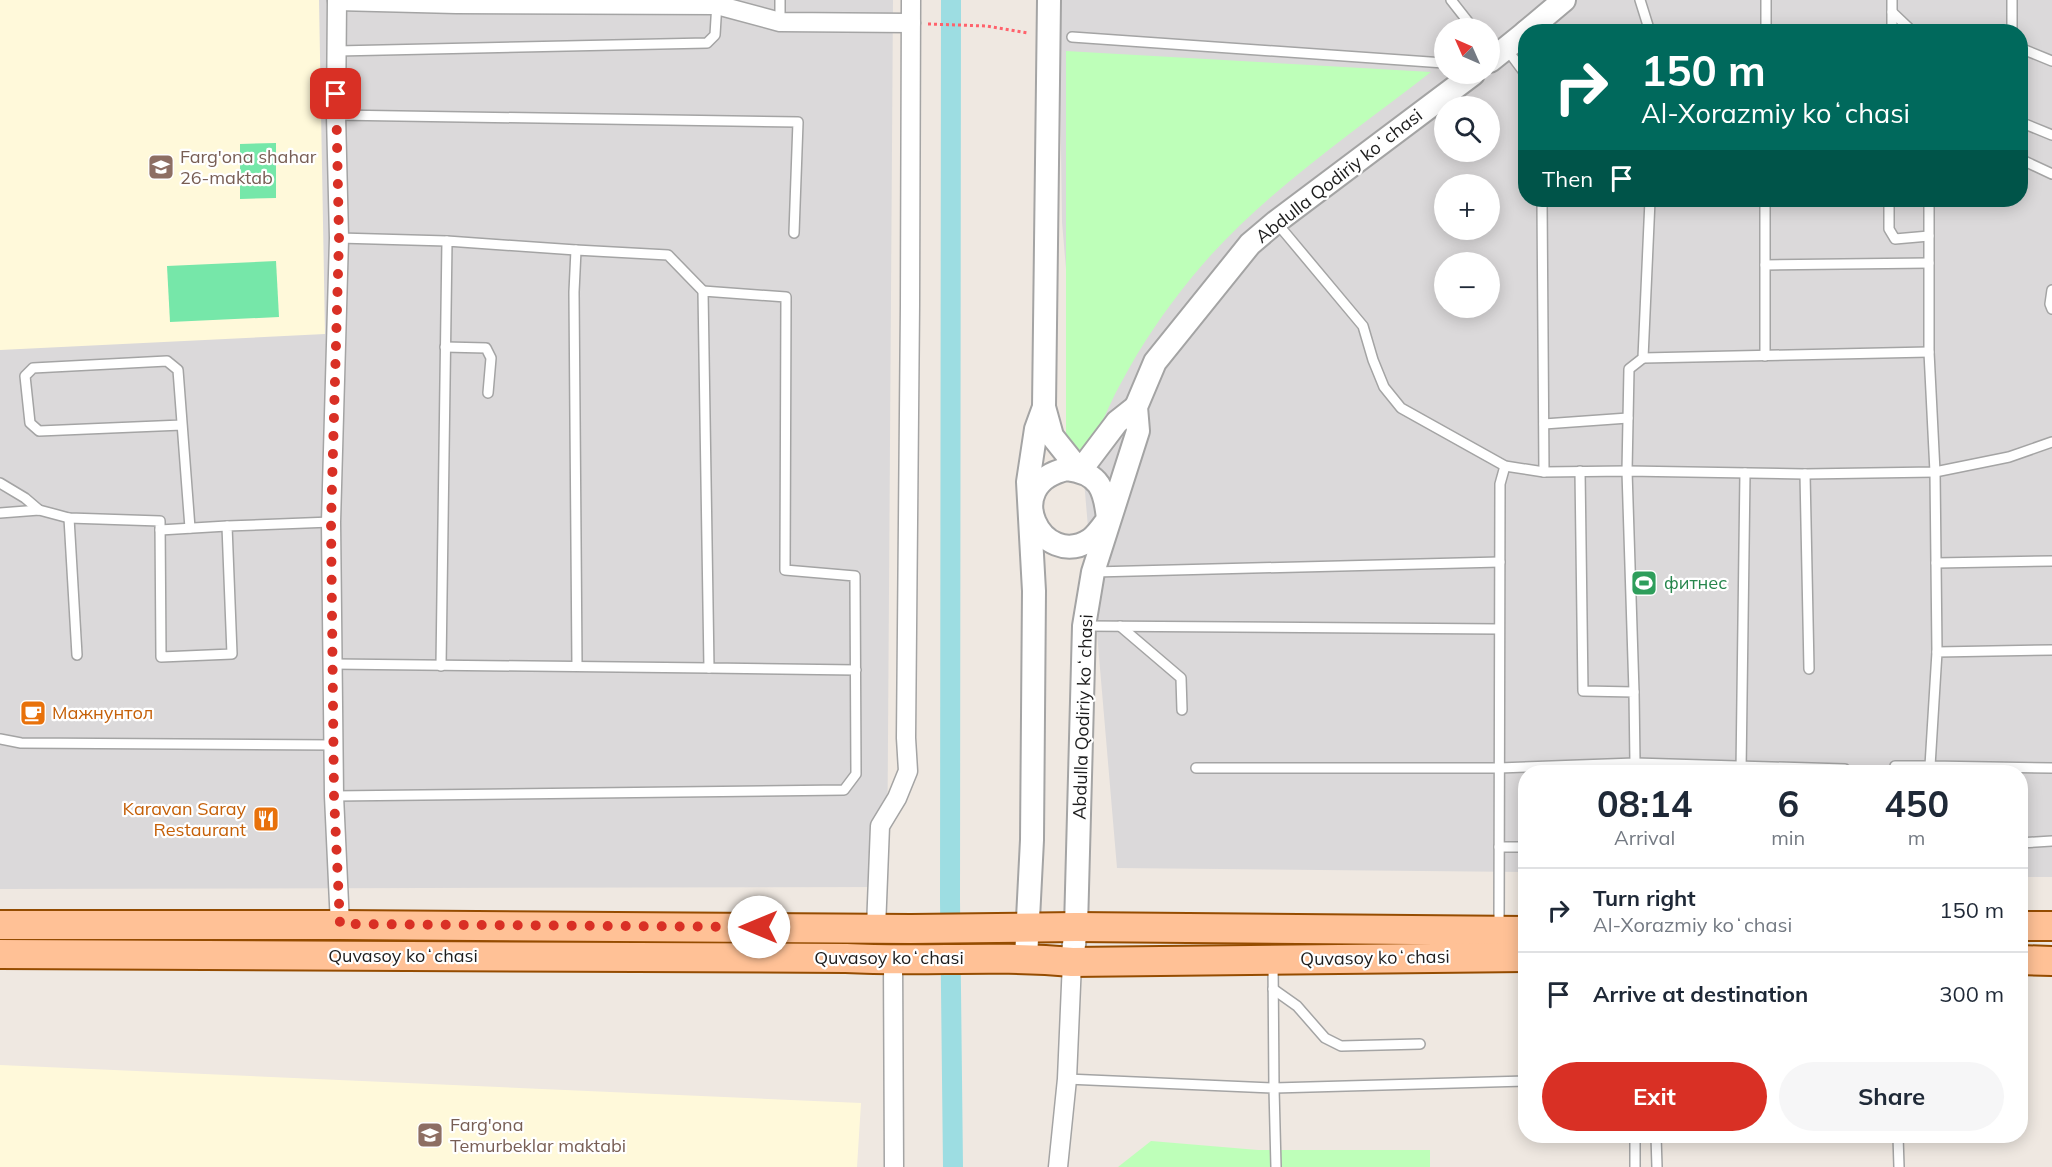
<!DOCTYPE html>
<html lang="en">
<head>
<meta charset="utf-8">
<style>
	body { margin:0; font-family:Mulish,sans-serif; background:#f6f6f7; color:#1f2937; height:100vh; display:flex; flex-direction:column; font-size:22px; white-space:nowrap }
	* { box-sizing:border-box; margin:0 }
	p { font-size:20px; color:#747a83 }
	.icon { flex:none; width:33px; height:33px; fill:none; stroke:currentColor; stroke-width:2; stroke-linecap:round; stroke-linejoin:round }
	.map { position:relative; flex:1; overflow:hidden }
	.drawer { position:absolute; left:1518px; top:765px; width:510px; height:378px; display:flex; flex-direction:column; background:#fff; border-radius:24px; box-shadow:0 3px 15px #0003 }
	.drawer>* { flex:none }
	.guide { position:absolute; left:1518px; top:24px; width:510px; height:183px; border-radius:24px; box-shadow:0 3px 15px #0003; background:#00695c; color:#fff; overflow:hidden }
	.needle { width:39px; rotate:315deg }
	.tools { position:absolute; left:1434px; top:18px; display:grid; gap:12px }
	.tools a { display:grid; place-items:center; width:66px; height:66px; border-radius:50%; background:#fff; box-shadow:0 3px 15px #0003; font-size:30px }
	.pin { position:absolute; display:grid; place-items:center; width:51px; height:51px; color:#fff; margin:-26px; border-radius:12px; box-shadow:0 3px 9px #0006 }
	.me { position:absolute; width:66px; margin:-33px; rotate:270deg; stroke-linejoin:round; filter:drop-shadow(0 0 4px #0008) }
	.turn { display:flex; align-items:center; gap:21px; height:126px; padding:0 24px; font-size:27px }
	.turn .icon { width:78px; height:78px; stroke-width:2.5 }
	.turn b { display:block; font-size:42px; line-height:51px }
	.then { display:flex; align-items:center; height:57px; padding:0 24px; background:#0003; gap:12px; font-size:22px }
	.eta { display:flex; justify-content:space-evenly; align-items:center; height:102px; text-align:center }
	.eta b { font-size:36px; font-weight:700; line-height:42px }
	.primary-button { display:flex; gap:12px; margin-top:auto; padding:12px 24px }
	.primary-button a { flex:1; height:69px; border-radius:36px; background:#d93025; color:#fff; font-size:24px; font-weight:700; line-height:69px; text-align:center }
	.primary-button a+a { background:#f6f6f7; color:#1f2937 }
	ul { padding:0; list-style:none }
	li { display:flex; align-items:center; gap:18px; height:84px; padding:0 24px; border-top:2px solid #e0e1e3 }
	li div { flex:1 }
	li b { display:block; font-size:22px }
	li em { font-style:normal }
	.map>svg:first-child { display:block }
	.residential { fill:#dbd9da; fill-rule:evenodd }
	.education { fill:#fff9da }
	.park { fill:#beffb9 }
	.pitch { fill:#76e7a9 }
	.lines { fill:none; stroke-linecap:round; stroke-linejoin:round }
	.canal { stroke:#9ddde2; stroke-width:20 }
	.service-casing { stroke:#a4a4a4; stroke-width:12 }
	.minor-casing { stroke:#a4a4a4; stroke-width:21 }
	.tertiary-casing { stroke:#a4a4a4; stroke-width:26 }
	.primary-casing { stroke:#954c00; stroke-width:32 }
	.path { stroke:#ff626c; stroke-width:3; stroke-dasharray:3 3; stroke-linecap:butt }
	.service { stroke:#fff; stroke-width:9 }
	.minor { stroke:#fff; stroke-width:18 }
	.tertiary { stroke:#fff; stroke-width:22 }
	.primary { stroke:#ffc196; stroke-width:28 }
	.route { stroke:#d93025; stroke-width:10; stroke-dasharray:0 18 }
	.labels { text-anchor:middle; stroke-width:4.5; stroke-linejoin:round; paint-order:stroke }
	.education-label { font-size:18px; fill:#785e54; stroke:#fff; text-anchor:start }
	.street-label { font-size:18px; fill:#1d1d1d; stroke:#fff }
	.leisure-label { font-size:18px; fill:#27864d; stroke:#fff; text-anchor:start }
	.food-label { font-size:18px; fill:#c56008; stroke:#fff; text-anchor:start }
</style>
</head>
<body>
<div class="map">
<svg width="2052" height="1167" viewBox="0 0 2052 1167">
	<rect width="100%" height="100%" fill="#efe8e1"/>
	<g class="residential">
		<path d="M0 0H893L887 887 0 889Z"/>
		<path d="M1059 0H2052V877H2021L2020 772H1526L1525 872 1117 868 1062 222ZM1444 28H1490V74H1444ZM1526 32H2020V200H1526ZM1444 106H1490V152H1444ZM1444 184H1490V230H1444ZM1444 262H1490V308H1444Z"/>
	</g>
	<g class="education">
		<path d="M0 0H319L325 334 0 350Z"/>
		<path d="M0 1065 861 1103 857 1167H0Z"/>
	</g>
	<g class="park">
		<path d="M1066 51 1431 72C1350 135 1257 197 1192 277 1165 310 1141 345 1121 383 1108 405 1101 432 1083 450H1076L1066 437Z"/>
		<path d="M1151 1141 1258 1150H1430V1167H1118Z"/>
	</g>
	<g class="pitch">
		<path d="M276 143V198L240 199V144Z"/>
		<path d="M276 261 279 317 170 322 167 266Z"/>
	</g>
	<g class="lines">
		<path class="canal" d="M951 0 950 901 953 1167"/>
		<defs>
			<g id="service">
				<path d="M1451 0 1473 28"/>
				<path d="M1640 0 1650 32"/>
				<path d="M1892 12 1913 32"/>
				<path d="M780 22V0"/>
				<path d="M1766 32V0"/>
				<path d="M1892 32V0"/>
				<path d="M2009 32 2012 27V0"/>
				<path d="M1072 37 1444 63"/>
				<path d="M1506 48 1526 75"/>
				<path d="M2020 48 2052 61"/>
				<path d="M337 51 707 43 715 35 717 2"/>
				<path d="M336 115 798 122 794 233"/>
				<path d="M2020 122 2052 135"/>
				<path d="M2020 159 2052 174"/>
				<path d="M1542 200 1544 472"/>
				<path d="M1889 200V229L1895 239 1929 236"/>
				<path d="M1929 200V352L1935 472 1937 652"/>
				<path d="M1276 222 1363 326 1373 360 1384 387 1401 408 1505 466 1544 472 1627 471 1805 474 1935 472 2009 457 2052 442"/>
				<path d="M339 238 447 241"/>
				<path d="M1765 265 1929 263"/>
				<path d="M2052 290 2050 304 2052 309"/>
				<path d="M445 347 486 348 491 358 488 393"/>
				<path d="M1765 356V200"/>
				<path d="M1643 358 1929 352"/>
				<path d="M1544 424 1628 418"/>
				<path d="M182 425 39 431 30 423 25 376 33 368 167 361 178 370 190 528"/>
				<path d="M1805 474 1809 669"/>
				<path d="M0 483 25 498 39 510"/>
				<path d="M0 513 39 510 69 518 160 521 161 657 232 654 227 526 331 522"/>
				<path d="M69 518 77 655"/>
				<path d="M160 530 227 526"/>
				<path d="M1936 563 2052 561"/>
				<path d="M1094 572 1500 562"/>
				<path d="M1084 626 1499 629"/>
				<path d="M1120 626 1181 678 1182 710"/>
				<path d="M2052 650 1937 652 1930 766 2052 768"/>
				<path d="M333 664 709 668"/>
				<path d="M441 666 447 241 576 250"/>
				<path d="M577 666 574 292 576 250 668 255 703 291"/>
				<path d="M1634 692 1627 471 1629 369 1643 358 1650 200"/>
				<path d="M0 739 21 743 334 745"/>
				<path d="M1635 763 1845 769"/>
				<path d="M1895 766H1930L1929 772"/>
				<path d="M1196 768H1499L1635 763 1634 692 1583 691 1580 471"/>
				<path d="M1741 772 1745 473"/>
				<path d="M334 796 844 790 856 774 855 576 785 570 786 297 703 291 709 668 856 670"/>
				<path d="M2020 843 2052 841"/>
				<path d="M1499 847H1526"/>
				<path d="M1499 928 1500 484 1505 466"/>
				<path d="M1273 962 1274 1088 1526 1081"/>
				<path d="M1273 989 1297 1006 1325 1038 1341 1046 1420 1044"/>
				<path d="M1067 1079 1274 1088 1276 1167"/>
				<path d="M1635 1136V1167"/>
				<path d="M1656 1136 1657 1167"/>
				<path d="M1898 1136 1899 1167"/>
			</g>
			<g id="minor">
				<path d="M337 0 336 115 339 238 331 522 334 796 340 925"/>
				<path d="M337 1 456 4 717 5 780 22 911 23"/>
				<path d="M876 928 880 826 897 798 908 771 906 738 910 305 911 0"/>
				<path d="M893 960 894 1167"/>
				<path d="M1058 1167 1067 1079 1072 962"/>
			</g>
			<g id="tertiary">
				<path d="M1049 0 1044 407 1052 436 1080 471 1117 422 1136 407"/>
				<path d="M1526 32 1564 0"/>
				<path d="M1490 61 1526 32"/>
				<path d="M1067 469C1100 473 1105 490 1108 519 1103 526 1097 535 1090 540 1042 571 998 484 1067 469Z"/>
				<path d="M1026 958 1032 840 1034 591 1028 482 1036 429 1044 407"/>
				<path d="M1072 962 1076 927 1084 626 1093 572 1138 431 1136 407 1155 362 1250 244 1276 222 1473 74"/>
			</g>
			<g id="primary">
				<path d="M0 925H340L911 929 1076 927 1526 931"/>
				<path d="M2020 926H2052"/>
				<path d="M0 954 846 958C922 962 997 955 1072 962L1526 957"/>
				<path d="M2020 960 2052 961"/>
			</g>
		</defs>
		<use href="#service" class="service-casing"/>
		<use href="#minor" class="minor-casing"/>
		<use href="#tertiary" class="tertiary-casing"/>
		<use href="#primary" class="primary-casing"/>
		<path class="path" d="M928 24 987 26 1028 33"/>
		<use href="#service" class="service"/>
		<use href="#minor" class="minor"/>
		<use href="#tertiary" class="tertiary"/>
		<use href="#primary" class="primary"/>
	</g>
	<g class="lines">
		<path class="route" d="M336 94 339 238 331 522 334 796 340 924 759 927"/>
	</g>
	<defs>
		<symbol id="school-square" viewBox="-11 -11 22 22"><rect x="-9" y="-9" width="18" height="18" rx="4" fill="#8d6e63" stroke="#fff"/><path d="M0-5L7-2L0 1L-7-2ZM-4 1L0 2.5L4 1V4Q0 6-4 4Z" fill="#fff"/></symbol>
		<symbol id="stadium-square" viewBox="-11 -11 22 22"><rect x="-9" y="-9" width="18" height="18" rx="4" fill="#2e9e5b" stroke="#fff"/><path d="M0-5a6.5 5 0 1 0 0 10a6.5 5 0 1 0 0-10ZM-3.5-1.8h7v3.6h-7Z" fill="#fff"/></symbol>
		<symbol id="cafe-square" viewBox="-11 -11 22 22"><rect x="-9" y="-9" width="18" height="18" rx="4" fill="#e8710a" stroke="#fff"/><path d="M-5.5-4.5H6V0H3Q3 3.5 0 3.5H-2.5Q-5.5 3.5-5.5 0ZM3-3.2v2h1.7v-2ZM-6 4.5H4V6H-6Z" fill="#fff"/></symbol>
		<symbol id="restaurant-square" viewBox="-11 -11 22 22"><rect x="-9" y="-9" width="18" height="18" rx="4" fill="#e8710a" stroke="#fff"/><path d="M-5-6h1v4h1v-4h1v4h1v-4h1v5L-1.5 .5V6h-2V.5L-5-1ZM5-6V6H3V1.5H1.5Q1.5-4 5-6Z" fill="#fff"/></symbol>
		<symbol id="university-square" viewBox="-11 -11 22 22"><rect x="-9" y="-9" width="18" height="18" rx="4" fill="#8d6e63" stroke="#fff"/><path d="M0-5L7-2L0 1L-7-2ZM-4 1L0 2.5L4 1V4Q0 6-4 4Z" fill="#fff"/></symbol>
	</defs>
	<g fill-rule="evenodd">
		<use href="#school-square" x="146" y="152" width="30" height="30"/>
		<use href="#stadium-square" x="1629" y="568" width="30" height="30"/>
		<use href="#cafe-square" x="18" y="698" width="30" height="30"/>
		<use href="#restaurant-square" x="251" y="804" width="30" height="30"/>
		<use href="#university-square" x="415" y="1120" width="30" height="30"/>
	</g>
	<g class="labels">
		<g class="education-label">
			<text x="180" y="163">Farg'ona shahar<tspan x="180" dy="21">26-maktab</tspan></text>
			<text x="450" y="1131">Farg'ona<tspan x="450" dy="21">Temurbeklar maktabi</tspan></text>
		</g>
		<g class="street-label">
			<text transform="translate(1339 176) rotate(-38)" y="6">Abdulla Qodiriy koʻchasi</text>
			<text transform="translate(1083 717) rotate(-88)" y="6">Abdulla Qodiriy koʻchasi</text>
			<text x="403" y="962">Quvasoy koʻchasi</text>
			<text x="889" y="964">Quvasoy koʻchasi</text>
			<text transform="translate(1375 958) rotate(-1)" y="6">Quvasoy koʻchasi</text>
		</g>
		<g class="leisure-label">
			<text x="1664" y="589">фитнес</text>
		</g>
		<g class="food-label">
			<text x="52" y="719">Мажнунтол</text>
			<text x="246" y="815" text-anchor="end">Karavan Saray<tspan x="246" dy="21">Restaurant</tspan></text>
		</g>
	</g>
</svg>
<div class="tools">
<a><svg class="needle" viewBox="-14 -14 28 28"><path d="M0-13l5 13h-10z" fill="#e53935"/><path d="M0 13l5-13h-10z" fill="#747a83"/></svg></a>
<a><svg class="icon" aria-label="search" viewBox="0 0 24 24"><circle cx="10" cy="10" r="6"/><path d="M15 15l6 6"/></svg></a>
<a>+</a>
<a>−</a>
</div>
<div class="pin" style="left:336px;top:94px;background:#d93025"><svg class="icon" aria-label="arrive" viewBox="0 0 24 24"><path d="M6 21V4h12l-3 4 3 4H6"/></svg></div>
<svg class="me" style="left:759px;top:927px" viewBox="-20 -20 40 40"><circle r="19" fill="#fff"/><path d="M0-13L10 11 0 6-10 11z" fill="#d93025"/></svg>
<div class="guide">
<div class="turn"><svg class="icon" aria-label="right" viewBox="0 0 24 24"><path d="M7 20v-9h11M14 6l5 5-5 5"/></svg><div><b>150 m</b>Al-Xorazmiy koʻchasi</div></div>
<div class="then">Then<svg class="icon" aria-label="arrive" viewBox="0 0 24 24"><path d="M6 21V4h12l-3 4 3 4H6"/></svg></div>
</div>
<section class="drawer">
<div class="eta">
<div><b>08:14</b><p>Arrival</p></div>
<div><b>6</b><p>min</p></div>
<div><b>450</b><p>m</p></div>
</div>
<ul>
<li><svg class="icon" aria-label="right" viewBox="0 0 24 24"><path d="M7 20v-9h11M14 6l5 5-5 5"/></svg><div><b>Turn right</b><p>Al-Xorazmiy koʻchasi</p></div><em>150 m</em></li>
<li><svg class="icon" aria-label="arrive" viewBox="0 0 24 24"><path d="M6 21V4h12l-3 4 3 4H6"/></svg><div><b>Arrive at destination</b></div><em>300 m</em></li>
</ul>
<div class="primary-button"><a>Exit</a><a>Share</a></div>
</section>
</div>
</body>
</html>
